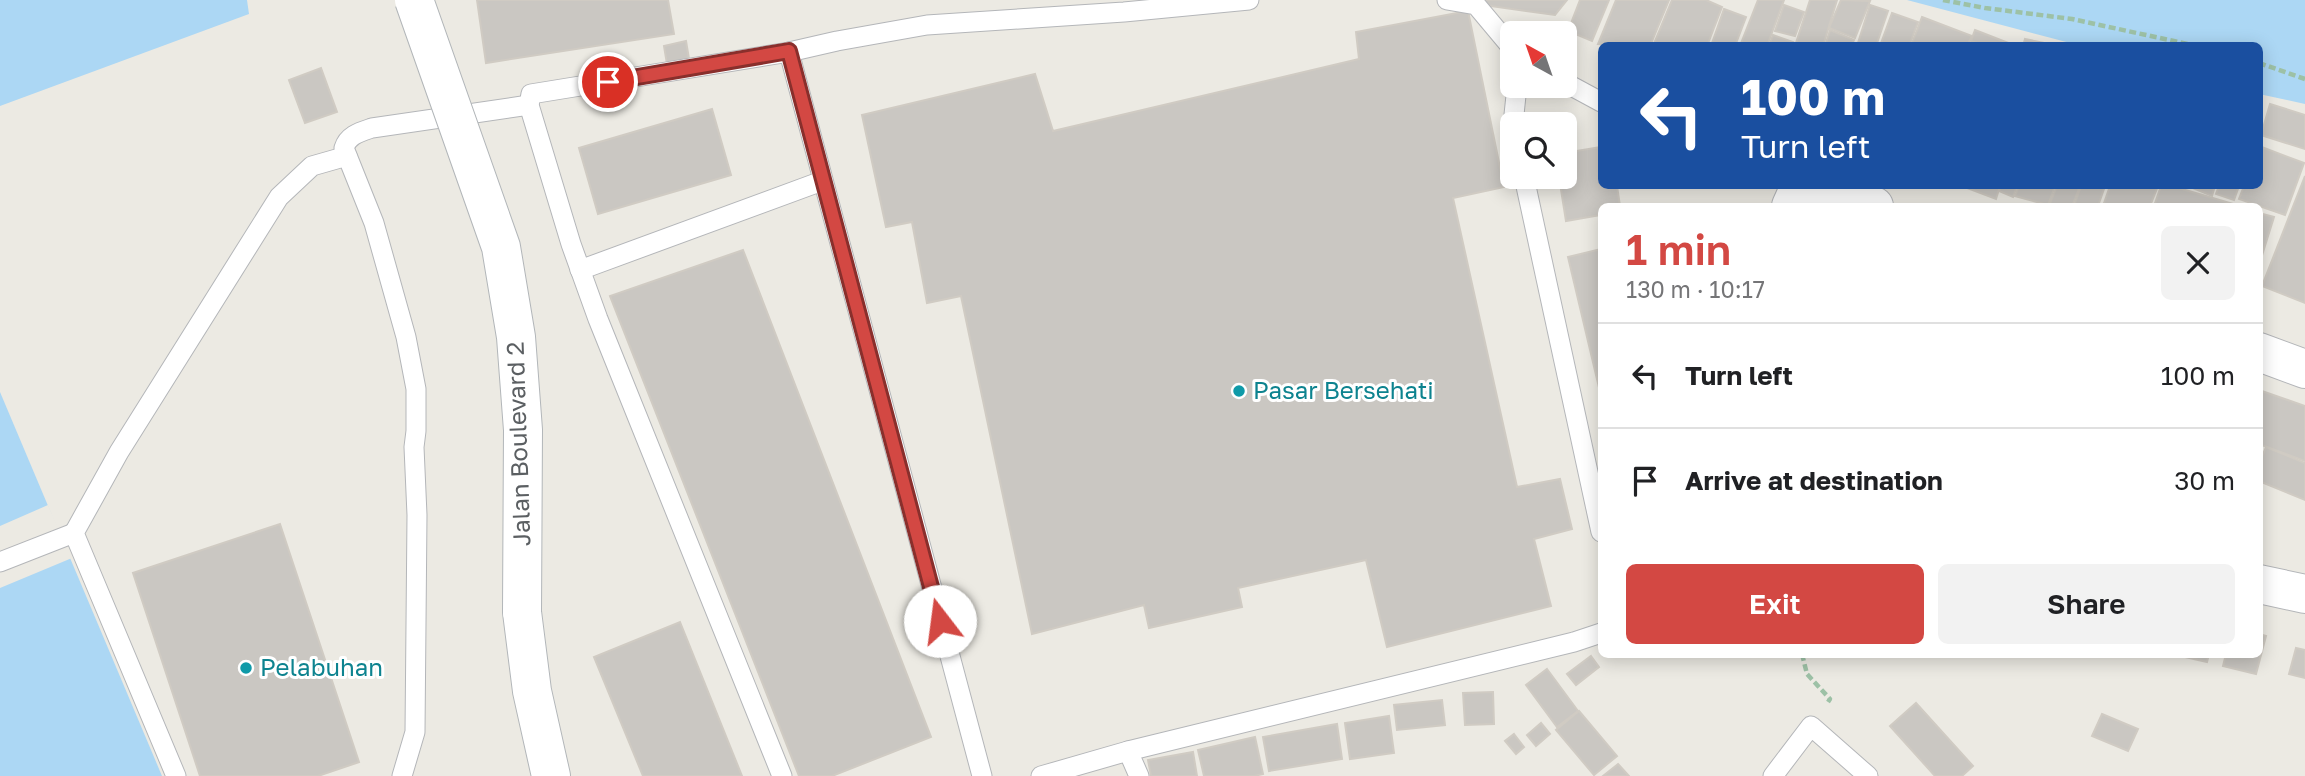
<!DOCTYPE html>
<html lang="en">
<head>
<meta charset="utf-8">
<style>
	body { margin:0; font-family:"Golos Text",sans-serif; background:#f2f2f2; color:#202124; height:100vh; display:flex; flex-direction:column; font-size:26px; white-space:nowrap }
	* { box-sizing:border-box; margin:0 }
	p { font-size:23px; color:#757577 }
	.icon { flex:none; width:38px; height:38px; fill:none; stroke:currentColor; stroke-width:2; stroke-linecap:round; stroke-linejoin:round }
	.map { position:relative; flex:1; overflow:hidden }
	.sheet { position:absolute; left:1598px; top:203px; width:665px; height:455px; display:flex; flex-direction:column; background:#fff; border-radius:10px; box-shadow:0 4px 18px #0003 }
	.sheet>* { flex:none }
	.hud { position:absolute; left:1598px; top:42px; width:665px; height:147px; border-radius:10px; box-shadow:0 4px 18px #0003; background:#1a4fa0; color:#fff; overflow:hidden }
	.needle { width:46px; rotate:320deg }
	.fabs { position:absolute; left:1500px; top:21px; display:grid; gap:14px }
	.fabs a { display:grid; place-items:center; width:77px; height:77px; border-radius:10px; background:#fff; box-shadow:0 4px 18px #0003; font-size:35px }
	.pin { position:absolute; display:grid; place-items:center; width:60px; height:60px; color:#fff; margin:-30px; border:4px solid #fff; border-radius:50%; box-shadow:0 2px 7px #0007 }
	.me { position:absolute; width:77px; margin:-38px; rotate:345deg; stroke-linejoin:round; filter:drop-shadow(0 0 5px #0008) }
	.turn { display:flex; align-items:center; gap:24px; height:147px; padding:0 28px; font-size:32px }
	.turn .icon { width:91px; height:91px; stroke-width:2.5 }
	.turn b { display:block; font-size:49px; line-height:60px }
	.round { display:grid; place-items:center; flex:none; width:74px; height:74px; border-radius:10px; background:#f2f2f2 }
	.overview { display:flex; align-items:center; justify-content:space-between; height:119px; padding:0 28px }
	h1 { font-size:42px; font-weight:600; line-height:52px; color:#d34843 }
	.action { display:flex; gap:14px; margin-top:auto; padding:14px 28px }
	.action a { flex:1; height:80px; border-radius:10px; background:#d34843; color:#fff; font-size:28px; font-weight:600; line-height:80px; text-align:center }
	.action a+a { background:#f2f2f2; color:#202124 }
	ul { padding:0; list-style:none }
	li { display:flex; align-items:center; gap:21px; height:105px; padding:0 28px; border-top:2px solid #e0e0e0 }
	li div { flex:1 }
	li b { display:block; font-size:26px }
	li em { font-style:normal }
	.map>svg:first-child { display:block }
	.water { fill:#acd7f4 }
	.pier { fill:#eceae3 }
	.building { fill:#cac7c2; stroke:#d0cbc3; stroke-width:2 }
	.lines { fill:none; stroke-linecap:round; stroke-linejoin:round }
	.lane-casing { stroke:#b4b6b9; stroke-width:21 }
	.street-casing { stroke:#b4b6b9; stroke-width:40 }
	.secondary-casing { stroke:#b2b6b9; stroke-width:40 }
	.path { stroke:#9dc1a6; stroke-width:4.5; stroke-dasharray:7 3.5; stroke-linecap:butt }
	.lane { stroke:#fff; stroke-width:19 }
	.street { stroke:#fff; stroke-width:38 }
	.secondary { stroke:#fff; stroke-width:38 }
	.secondary-bridge-casing { stroke:#b2b6b9; stroke-width:40; stroke-linecap:butt }
	.secondary-bridge { stroke:#fff; stroke-width:38 }
	.route-casing { stroke:#892f2c; stroke-width:18 }
	.route { stroke:#d34843; stroke-width:12 }
	.culture-dot { fill:#0f9aa8; stroke:#fff; stroke-width:2.5 }
	.labels { text-anchor:middle; stroke-width:6; stroke-linejoin:round; paint-order:stroke }
	.culture-label { font-size:24px; fill:#0d838f; stroke:#fff; text-anchor:start }
	.street-label { font-size:24px; fill:#5b5f62; stroke:#fff }
</style>
</head>
<body>
<div class="map">
<svg width="2305" height="776" viewBox="0 0 2305 776">
	<rect width="100%" height="100%" fill="#eceae3"/>
	<g class="water">
		<path d="M0 0H247L249 14 0 106Z"/>
		<path d="M1907 0H2305V104L2259 94V46L2078 45Z"/>
		<path d="M0 392 162 776H0Z"/>
	</g>
	<path class="pier" d="M48 505 72 558 0 588V526Z"/>
	<g class="building">
		<path d="M477 0H668L674 34 486 63Z"/>
		<path d="M1484 0H1567L1555 15 1483 5Z"/>
		<path d="M1580 0H1609L1592 41 1568 31Z"/>
		<path d="M1616 0H1669L1650 46 1598 44Z"/>
		<path d="M1672 0H1706L1722 7 1707 46H1653Z"/>
		<path d="M1758 0H1784L1767 46H1740Z"/>
		<path d="M1810 0H1837L1823 46H1795Z"/>
		<path d="M1841 0 1870 1 1855 38 1829 28Z"/>
		<path d="M1784 5 1804 12 1795 36 1775 31Z"/>
		<path d="M1870 5 1888 11 1876 46H1857Z"/>
		<path d="M1724 9 1746 17 1735 46H1711Z"/>
		<path d="M1468 11 1504 187 1453 198 1517 487 1560 479 1572 529 1534 539 1551 606 1387 647 1366 560 1238 588 1242 607 1149 628 1144 605 1032 634 961 296 927 303 912 222 886 227 862 115 1035 74 1053 131 1359 59 1356 32Z"/>
		<path d="M1892 13 1918 22 1909 46H1880Z"/>
		<path d="M1922 17 1972 36 1967 46H1911Z"/>
		<path d="M1830 30 1854 40 1851 46H1825Z"/>
		<path d="M1975 30 2016 46H1985L1971 41Z"/>
		<path d="M1773 35 1793 42 1791 46H1769Z"/>
		<path d="M2025 39 2059 46H2023Z"/>
		<path d="M686 41 689 59 667 64 664 46Z"/>
		<path d="M321 68 337 112 305 123 289 80Z"/>
		<path d="M2270 104 2305 115V149L2261 135Z"/>
		<path d="M712 109 731 175 598 214 579 148Z"/>
		<path d="M2259 146 2304 163 2285 215 2239 199 2244 186H2259Z"/>
		<path d="M1601 147V186H1617L1620 206H1601V215L1566 221 1559 177H1564V153Z"/>
		<path d="M2305 176V303L2262 286Z"/>
		<path d="M1962 186H2000L1996 199Z"/>
		<path d="M2001 186H2017L2013 197 1999 191Z"/>
		<path d="M2019 186H2055L2048 205 2015 196Z"/>
		<path d="M2057 186H2080L2072 206H2049Z"/>
		<path d="M2081 186H2105L2098 206H2074Z"/>
		<path d="M2110 186H2158L2150 206H2103Z"/>
		<path d="M2161 186H2172L2240 206H2154Z"/>
		<path d="M2188 186H2215L2212 196Z"/>
		<path d="M2219 186H2239L2234 200 2216 194Z"/>
		<path d="M2259 213 2274 217 2259 265Z"/>
		<path d="M1601 249V396L1568 257Z"/>
		<path d="M743 250 931 737 832 776H799L610 296Z"/>
		<path d="M2259 390 2305 406V461L2259 444Z"/>
		<path d="M2266 447 2305 463V500L2259 481V464Z"/>
		<path d="M280 524 359 762 318 776H200L133 573Z"/>
		<path d="M680 622 742 776H643L594 657Z"/>
		<path d="M2259 634 2266 636 2256 674 2223 666 2226 654H2259Z"/>
		<path d="M2296 648 2305 650V678L2289 674Z"/>
		<path d="M2186 654H2209L2207 662 2185 657Z"/>
		<path d="M1591 656 1599 667 1576 685 1567 674Z"/>
		<path d="M1547 669 1578 711 1557 727 1526 685Z"/>
		<path d="M1493 692 1494 724 1465 725 1463 693Z"/>
		<path d="M1442 700 1445 725 1397 730 1394 705Z"/>
		<path d="M1916 703 1973 766 1962 776H1935L1890 726Z"/>
		<path d="M1579 711 1617 756 1594 775 1556 730Z"/>
		<path d="M2102 714 2138 729 2128 751 2092 736Z"/>
		<path d="M1389 716 1394 753 1350 759 1345 723Z"/>
		<path d="M1541 723 1550 734 1536 746 1527 735Z"/>
		<path d="M1337 724 1342 759 1269 771 1263 737Z"/>
		<path d="M1514 734 1524 747 1516 754 1505 741Z"/>
		<path d="M1255 737 1263 774 1254 776H1204L1198 750Z"/>
		<path d="M1193 752 1197 776H1151L1148 760Z"/>
		<path d="M1618 764 1629 776H1603Z"/>
	</g>
	<g class="lines">
		<defs>
			<g id="lane">
				<path d="M1447 0 1476 5 1512 48"/>
				<path d="M789 52 982 776"/>
				<path d="M1564 82 1601 102"/>
				<path d="M1513 124 1517 86"/>
				<path d="M1524 177 1601 532"/>
				<path d="M580 270 822 181"/>
				<path d="M0 562 74 533"/>
				<path d="M1128 751 1139 776"/>
				<path d="M176 776 74 533 119 452 279 197 312 166 347 156"/>
				<path d="M402 776 415 732 417 515 414 447 416 431V389L406 337 374 223 344 148C348 135 360 132 372 128L529 105"/>
				<path d="M782 776 598 319 571 244 529 105 531 94 789 52 837 41 927 25 1124 12 1249 0"/>
				<path d="M1041 776 1128 751 1574 642 1601 633"/>
				<path d="M1773 776 1811 726 1868 776"/>
			</g>
			<g id="street">
				<path d="M1819 186 1874 206"/>
				<path d="M1791 206 1800 186"/>
				<path d="M2259 352 2305 369"/>
				<path d="M2259 584 2305 594"/>
			</g>
			<path id="secondary" d="M522 612 532 691 551 776"/>
		</defs>
		<use href="#lane" class="lane-casing"/>
		<use href="#street" class="street-casing"/>
		<use href="#secondary" class="secondary-casing"/>
		<g class="path">
			<path d="M1943 0 1985 8 2072 19 2197 46"/>
			<path d="M2259 63 2305 79"/>
			<path d="M1802 654 1807 674 1830 699 1828 702"/>
		</g>
		<use href="#lane" class="lane"/>
		<use href="#street" class="street"/>
		<use href="#secondary" class="secondary"/>
		<defs>
			<path id="secondary-bridge" d="M414 0 501 247 516 337 523 430 522 612"/>
		</defs>
		<use href="#secondary-bridge" class="secondary-bridge-casing"/>
		<use href="#secondary-bridge" class="secondary-bridge"/>
	</g>
	<g class="lines">
		<defs>
			<path id="route" d="M608 82 789 51 940 621"/>
		</defs>
		<use href="#route" class="route-casing"/>
		<use href="#route" class="route"/>
	</g>
	<g class="culture-dot">
		<circle cx="1239" cy="391" r="7"/>
		<circle cx="246" cy="668" r="7"/>
	</g>
	<g class="labels">
		<g class="culture-label">
			<text x="1253" y="399">Pasar Bersehati</text>
			<text x="260" y="676">Pelabuhan</text>
		</g>
		<g class="street-label">
			<text transform="translate(519 444) rotate(-92)" y="8">Jalan Boulevard 2</text>
		</g>
	</g>
</svg>
<div class="fabs">
<a><svg class="needle" viewBox="-14 -14 28 28"><path d="M0-13l5 13h-10z" fill="#e53935"/><path d="M0 13l5-13h-10z" fill="#757577"/></svg></a>
<a><svg class="icon" aria-label="search" viewBox="0 0 24 24"><circle cx="10" cy="10" r="6"/><path d="M15 15l6 6"/></svg></a>
</div>
<div class="pin" style="left:608px;top:82px;background:#d93025"><svg class="icon" aria-label="arrive" viewBox="0 0 24 24"><path d="M6 21V4h12l-3 4 3 4H6"/></svg></div>
<svg class="me" style="left:940px;top:621px" viewBox="-20 -20 40 40"><circle r="19" fill="#fff"/><path d="M0-13L10 11 0 6-10 11z" fill="#d34843"/></svg>
<div class="hud">
<div class="turn"><svg class="icon" aria-label="left" viewBox="0 0 24 24"><path d="M17 20v-9H6M10 6l-5 5 5 5"/></svg><div><b>100 m</b>Turn left</div></div>
</div>
<section class="sheet">
<div class="overview"><div><h1>1 min</h1><p>130 m · 10:17</p></div><a class="round"><svg class="icon" aria-label="close" viewBox="0 0 24 24"><path d="M6 6l12 12M18 6L6 18"/></svg></a></div>
<ul>
<li><svg class="icon" aria-label="left" viewBox="0 0 24 24"><path d="M17 20v-9H6M10 6l-5 5 5 5"/></svg><div><b>Turn left</b></div><em>100 m</em></li>
<li><svg class="icon" aria-label="arrive" viewBox="0 0 24 24"><path d="M6 21V4h12l-3 4 3 4H6"/></svg><div><b>Arrive at destination</b></div><em>30 m</em></li>
</ul>
<div class="action"><a>Exit</a><a>Share</a></div>
</section>
</div>
</body>
</html>
